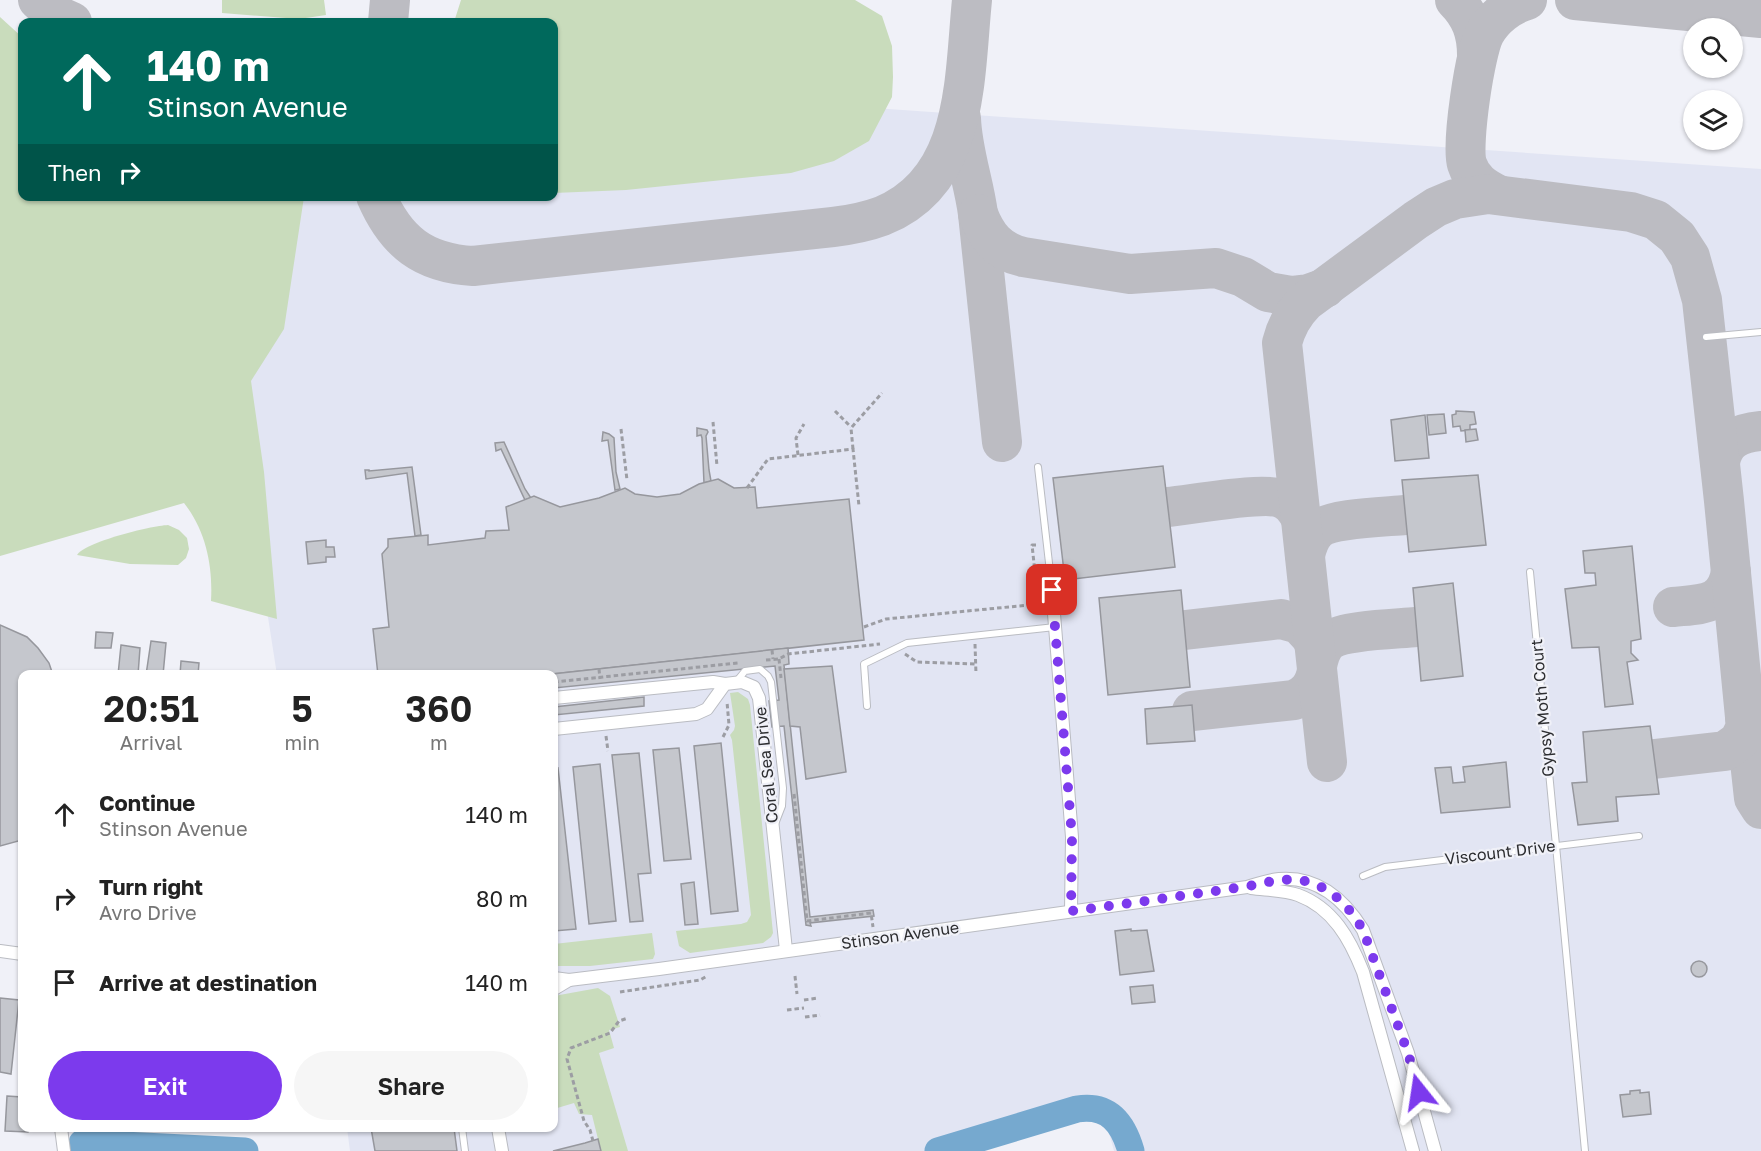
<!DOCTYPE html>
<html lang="en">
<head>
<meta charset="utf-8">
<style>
	body { margin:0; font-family:"Golos Text",sans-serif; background:#f6f6f6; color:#222; height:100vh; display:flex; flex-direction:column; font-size:22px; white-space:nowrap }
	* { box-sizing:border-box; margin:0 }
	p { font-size:20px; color:#767676 }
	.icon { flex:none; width:33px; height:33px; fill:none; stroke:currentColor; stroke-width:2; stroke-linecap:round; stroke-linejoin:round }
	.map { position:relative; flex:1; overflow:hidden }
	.panel { position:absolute; left:18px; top:670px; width:540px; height:462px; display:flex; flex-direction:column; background:#fff; border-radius:12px; box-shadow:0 2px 4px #0004 }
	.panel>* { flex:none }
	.banner { position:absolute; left:18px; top:18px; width:540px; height:183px; border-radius:12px; box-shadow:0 2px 4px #0004; background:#00695c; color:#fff; overflow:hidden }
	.fabs { position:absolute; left:1683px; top:18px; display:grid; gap:12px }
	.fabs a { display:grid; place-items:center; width:60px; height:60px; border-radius:50%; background:#fff; box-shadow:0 2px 4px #0004; font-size:30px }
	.pin { position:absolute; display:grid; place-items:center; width:51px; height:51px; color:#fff; margin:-26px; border-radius:12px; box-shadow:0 3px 9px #0006 }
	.me { position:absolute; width:66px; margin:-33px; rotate:345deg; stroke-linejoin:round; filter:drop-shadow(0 0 4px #0008) }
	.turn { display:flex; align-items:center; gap:21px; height:126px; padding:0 30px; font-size:27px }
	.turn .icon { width:78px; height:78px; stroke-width:2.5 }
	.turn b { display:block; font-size:42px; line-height:51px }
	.then { display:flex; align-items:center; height:57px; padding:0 30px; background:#0003; gap:12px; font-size:22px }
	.eta { display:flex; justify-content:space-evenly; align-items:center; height:102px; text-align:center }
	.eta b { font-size:36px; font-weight:600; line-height:42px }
	.primary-button { display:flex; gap:12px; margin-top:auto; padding:12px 30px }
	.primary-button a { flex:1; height:69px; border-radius:36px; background:#7c3aed; color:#fff; font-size:24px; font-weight:600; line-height:69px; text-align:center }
	.primary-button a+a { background:#f6f6f6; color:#222 }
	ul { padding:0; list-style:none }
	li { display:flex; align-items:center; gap:18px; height:84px; padding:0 30px }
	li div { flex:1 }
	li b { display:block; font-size:22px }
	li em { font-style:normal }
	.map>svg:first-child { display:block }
	.built { fill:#e2e5f3 }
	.green { fill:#c9dcbc }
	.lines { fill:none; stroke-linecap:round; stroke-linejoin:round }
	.river { stroke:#76a9cf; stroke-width:27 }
	.taxiway { stroke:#bcbcc2; stroke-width:40 }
	.building { fill:#c5c7cd; stroke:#96979d; stroke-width:1.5 }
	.service-casing { stroke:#babcc2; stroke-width:8 }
	.minor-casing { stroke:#babcc2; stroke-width:14 }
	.path { stroke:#9c9da3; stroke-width:3; stroke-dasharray:4.5 3; stroke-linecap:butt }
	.service { stroke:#fff; stroke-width:6 }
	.minor { stroke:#fff; stroke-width:12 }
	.route { stroke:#7c3aed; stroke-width:10; stroke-dasharray:0 18 }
	.labels { text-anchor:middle; stroke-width:4.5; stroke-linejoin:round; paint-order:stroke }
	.street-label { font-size:16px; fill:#2d2e31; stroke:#f0f1f8 }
</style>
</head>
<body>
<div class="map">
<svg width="1761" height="1151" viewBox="0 0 1761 1151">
	<rect width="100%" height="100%" fill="#f0f1f8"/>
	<path class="built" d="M554 86 1761 169V1151H1114L1104 1115 975 1151H350L347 1128H554V675H277L248 489 235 197 554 196Z"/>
	<g class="green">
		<path d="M222 0H324L326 15 299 19 222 13Z"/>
		<path d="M461 0H855L882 16 892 46 893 77 892 97 869 141 834 161 791 173 626 190 554 193V22H454Z"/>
		<path d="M0 17 22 37V196L304 197 284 329 251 381 264 472 277 619 211 601C213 566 206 531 184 503L0 556Z"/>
		<path d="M168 525 179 530 187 538 189 549 186 558 178 565 130 564 77 555C85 542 150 526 168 525Z"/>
		<path d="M738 692 748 699 750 705 773 933 771 937 763 943 690 953 679 946 676 931 741 924 747 922 751 915 732 740 730 735 734 730 735 726 730 693Z"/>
		<path d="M652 933 655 954 653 959 590 966H554V944Z"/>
		<path d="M598 988 610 996 620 1027 609 1030 614 1048 599 1053 628 1151H601L592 1115 579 1114 574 1103 554 1109V996Z"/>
	</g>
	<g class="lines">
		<g class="river">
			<path d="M82 1143 245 1151"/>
			<path d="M938 1151 1077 1109C1109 1104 1123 1123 1131 1151"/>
		</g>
		<g class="taxiway">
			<path d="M38 0 54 14 72 22"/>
			<path d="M1455 0C1471 16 1477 33 1477 55"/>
			<path d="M1575 0 1761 18"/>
			<path d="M388 22 390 0"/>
			<path d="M961 118C962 151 974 182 978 214L1002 442"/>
			<path d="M1499 195C1484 188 1472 180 1467 164 1461 145 1475 51 1485 33 1494 17 1510 5 1527 0"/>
			<path d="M376 196C396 242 423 263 473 266L833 227C850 225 866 222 882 216 969 181 964 78 972 0"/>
			<path d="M978 214C987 237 998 251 1023 257L1130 274 1216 268 1243 277 1268 292 1291 296 1308 294 1325 288"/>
			<path d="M1720 462C1724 439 1740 433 1761 431"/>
			<path d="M1168 507C1191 505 1268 490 1285 500 1293 504 1297 511 1301 518"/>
			<path d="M1305 555C1307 546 1310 537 1317 530 1331 518 1385 517 1405 515"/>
			<path d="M1673 607C1702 604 1725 606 1731 572"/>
			<path d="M1185 630 1281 619 1299 624 1311 637 1315 645"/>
			<path d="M1317 666C1319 656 1322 646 1330 640 1345 630 1396 629 1416 627"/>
			<path d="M1192 711 1294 700C1307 695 1314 686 1317 671"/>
			<path d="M1745 716 1754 798 1761 809"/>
			<path d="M1327 762 1282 343C1286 327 1293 314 1305 302L1416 220 1436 207 1455 199 1488 194 1631 212 1656 220 1677 237 1690 257 1702 300 1724 501 1746 727 1739 741 1725 751 1654 759"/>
		</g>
	</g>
	<g class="building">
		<path d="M1456 411 1474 412 1476 424 1470 425V430L1461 431 1460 426 1453 427 1452 415 1456 414Z"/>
		<path d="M1444 414 1446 433 1429 435 1427 415Z"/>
		<path d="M1425 415 1429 458 1395 461 1391 420Z"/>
		<path d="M697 428 707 430 708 432 706 436 709 470 711 481 704 483 702 438 701 435 697 436Z"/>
		<path d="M1476 429 1478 440 1466 442 1465 430Z"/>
		<path d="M603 432 609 434 614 438 616 472 620 489 615 490 608 440 602 441Z"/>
		<path d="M504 442 525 489 531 498 525 500 501 449 496 451 495 443Z"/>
		<path d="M1163 466 1175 567 1065 580 1053 478Z"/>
		<path d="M412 467 421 535 415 536 407 473 366 479 365 470H369V471Z"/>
		<path d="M1478 475 1486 545 1409 552 1402 480Z"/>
		<path d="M718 479 734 488 755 487 757 508 849 499 864 640 543 675H378L373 629 389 627 382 554 388 547V539L428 535V545L485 538 486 531 509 530 506 507 534 496 560 507 599 498 625 488 635 494 657 497 680 494 699 484Z"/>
		<path d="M326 540V547H334L335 557H326V562L308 564 306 542Z"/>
		<path d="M1632 546 1641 639 1631 641V653L1638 660 1627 662 1633 704 1605 707 1599 647 1572 648 1565 589 1596 585 1595 573H1585L1583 551Z"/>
		<path d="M1453 583 1463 676 1421 681 1413 588Z"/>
		<path d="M1181 590 1190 687 1108 695 1099 598Z"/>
		<path d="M0 625 27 637 38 648 49 663 53 675H22V840L0 846Z"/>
		<path d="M96 632 113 633 111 648H95Z"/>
		<path d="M151 641 166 643 163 675H146Z"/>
		<path d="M121 645 140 648 138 675H118Z"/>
		<path d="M788 648 789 664 784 665 810 917 873 910 874 916 810 923 811 926 806 925 784 726 772 727 769 701 779 700 775 666 554 688V675H543Z"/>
		<path d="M181 661 199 663 198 675H180Z"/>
		<path d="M832 666 846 772 806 779 800 727 790 726 784 669Z"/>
		<path d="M644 697V706L554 715V707Z"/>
		<path d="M1192 705 1195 741 1147 744 1145 709Z"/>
		<path d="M1650 726 1659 794 1616 797 1618 821 1578 825 1572 783 1587 782 1583 732Z"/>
		<path d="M721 743 738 911 711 914 694 746Z"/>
		<path d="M679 748 691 859 664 861 653 750Z"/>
		<path d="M639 753 651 873 638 874 643 921 630 922 612 755Z"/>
		<path d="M1506 762 1510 807 1441 813 1435 768 1451 767 1453 783 1465 782 1463 767Z"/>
		<path d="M600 764 616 921 589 924 573 767Z"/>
		<path d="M558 768 576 929 554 931V769Z"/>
		<path d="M694 882 698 924 685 925 681 884Z"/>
		<path d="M1131 929V931L1147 930 1154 971 1120 975 1115 931Z"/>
		<circle cx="1699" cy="969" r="8"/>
		<path d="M1153 985 1155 1002 1132 1004 1130 987Z"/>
		<path d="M0 998 19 1000 11 1074 0 1072Z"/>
		<path d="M1640 1090V1093L1649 1092 1651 1114 1623 1117 1620 1095 1630 1094V1091Z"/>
		<path d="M7 1096 22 1097V1128H29L28 1132 5 1131Z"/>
		<path d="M371 1128H454L457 1151H375Z"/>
		<path d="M598 1139 601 1151H553L585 1143Z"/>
	</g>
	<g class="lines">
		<defs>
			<g id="service">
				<path d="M1706 337 1761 332"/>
				<path d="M1038 467 1052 589"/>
				<path d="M1530 572 1585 1151"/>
				<path d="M736 682 745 671 760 669 768 676 771 682 783 788 782 806 775 824"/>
				<path d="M867 706 864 664 907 643 1055 627"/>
				<path d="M1363 876 1385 867 1639 836"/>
				<path d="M462 1128 465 1151"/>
			</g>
			<g id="minor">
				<path d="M1052 589 1072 837 1071 911"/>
				<path d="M554 698 713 682 725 684"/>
				<path d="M554 729 696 714 707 709 725 684 742 682 754 687 759 698 786 950"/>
				<path d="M1251 888C1266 890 1284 890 1298 895 1333 908 1350 939 1363 972L1413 1151"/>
				<path d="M0 951 22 954"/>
				<path d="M554 978 569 980 659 969 1247 887C1257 884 1268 880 1279 879 1317 876 1344 899 1363 930L1408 1053 1435 1151"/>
				<path d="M554 989 569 980"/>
				<path d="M61 1128 64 1151"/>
				<path d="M498 1128 502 1151"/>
			</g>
		</defs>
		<use href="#service" class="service-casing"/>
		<use href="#minor" class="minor-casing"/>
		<g class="path">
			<path d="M835 411 851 427"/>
			<path d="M713 422 717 466"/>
			<path d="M621 429 627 480"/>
			<path d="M853 449 851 428 882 393"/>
			<path d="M798 455 796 438 804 424"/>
			<path d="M747 488 768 459 853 449 859 506"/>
			<path d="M1036 545H1032L1037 591"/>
			<path d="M864 627 886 619 1039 604"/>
			<path d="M975 644 976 674"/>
			<path d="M772 650 773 659"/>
			<path d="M905 654 917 662 976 664"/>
			<path d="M779 659 781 678"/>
			<path d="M766 660 779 659 788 654 880 644"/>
			<path d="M599 669 600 679"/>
			<path d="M554 682 738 663"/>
			<path d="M606 736 608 751"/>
			<path d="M723 737 729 725 727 702"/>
			<path d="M794 794 807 921 871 913 873 927"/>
			<path d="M795 976 797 994"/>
			<path d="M620 992 700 980 707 976"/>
			<path d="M804 1000 818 998"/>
			<path d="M787 1010 804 1008"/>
			<path d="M805 1017 820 1015"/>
			<path d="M593 1141 590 1130 584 1121 567 1059 571 1048 610 1033 619 1021 628 1018"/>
		</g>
		<use href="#service" class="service"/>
		<use href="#minor" class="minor"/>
	</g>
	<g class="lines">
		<path class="route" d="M1052 590 1072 837 1071 911C1126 904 1181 896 1236 888 1262 885 1283 875 1309 882 1334 890 1350 908 1363 930L1408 1053 1419 1092"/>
	</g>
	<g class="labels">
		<g class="street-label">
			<text transform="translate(1542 708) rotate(-95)" y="6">Gypsy Moth Court</text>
			<text transform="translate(766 765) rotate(-96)" y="6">Coral Sea Drive</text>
			<text transform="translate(1500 852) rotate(-7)" y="6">Viscount Drive</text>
			<text transform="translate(900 935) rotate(-8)" y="6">Stinson Avenue</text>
		</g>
	</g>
</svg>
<div class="fabs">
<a><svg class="icon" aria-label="search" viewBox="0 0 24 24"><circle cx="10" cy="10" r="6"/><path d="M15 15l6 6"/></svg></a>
<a><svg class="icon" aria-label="layers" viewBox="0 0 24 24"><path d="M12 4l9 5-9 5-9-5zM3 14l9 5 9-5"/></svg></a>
</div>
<div class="pin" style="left:1052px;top:590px;background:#d93025"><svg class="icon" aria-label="arrive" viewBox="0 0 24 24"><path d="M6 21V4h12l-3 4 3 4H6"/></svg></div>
<svg class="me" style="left:1419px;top:1092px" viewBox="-20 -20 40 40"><path d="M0-17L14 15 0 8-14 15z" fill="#7c3aed" stroke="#fff" stroke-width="4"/></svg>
<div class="banner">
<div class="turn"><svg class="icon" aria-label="ahead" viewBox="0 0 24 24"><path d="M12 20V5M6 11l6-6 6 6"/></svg><div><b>140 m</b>Stinson Avenue</div></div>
<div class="then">Then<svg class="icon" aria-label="right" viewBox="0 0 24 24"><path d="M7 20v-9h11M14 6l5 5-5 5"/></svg></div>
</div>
<section class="panel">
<div class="eta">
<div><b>20:51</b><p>Arrival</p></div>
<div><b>5</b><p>min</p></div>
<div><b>360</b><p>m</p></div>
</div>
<ul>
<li><svg class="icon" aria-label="ahead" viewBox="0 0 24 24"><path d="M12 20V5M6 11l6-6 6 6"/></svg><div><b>Continue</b><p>Stinson Avenue</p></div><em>140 m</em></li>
<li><svg class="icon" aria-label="right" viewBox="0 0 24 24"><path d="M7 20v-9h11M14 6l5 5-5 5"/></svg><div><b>Turn right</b><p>Avro Drive</p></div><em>80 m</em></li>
<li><svg class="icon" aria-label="arrive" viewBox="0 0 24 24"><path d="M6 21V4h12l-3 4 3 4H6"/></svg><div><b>Arrive at destination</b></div><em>140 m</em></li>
</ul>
<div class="primary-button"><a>Exit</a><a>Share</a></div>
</section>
</div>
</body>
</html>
